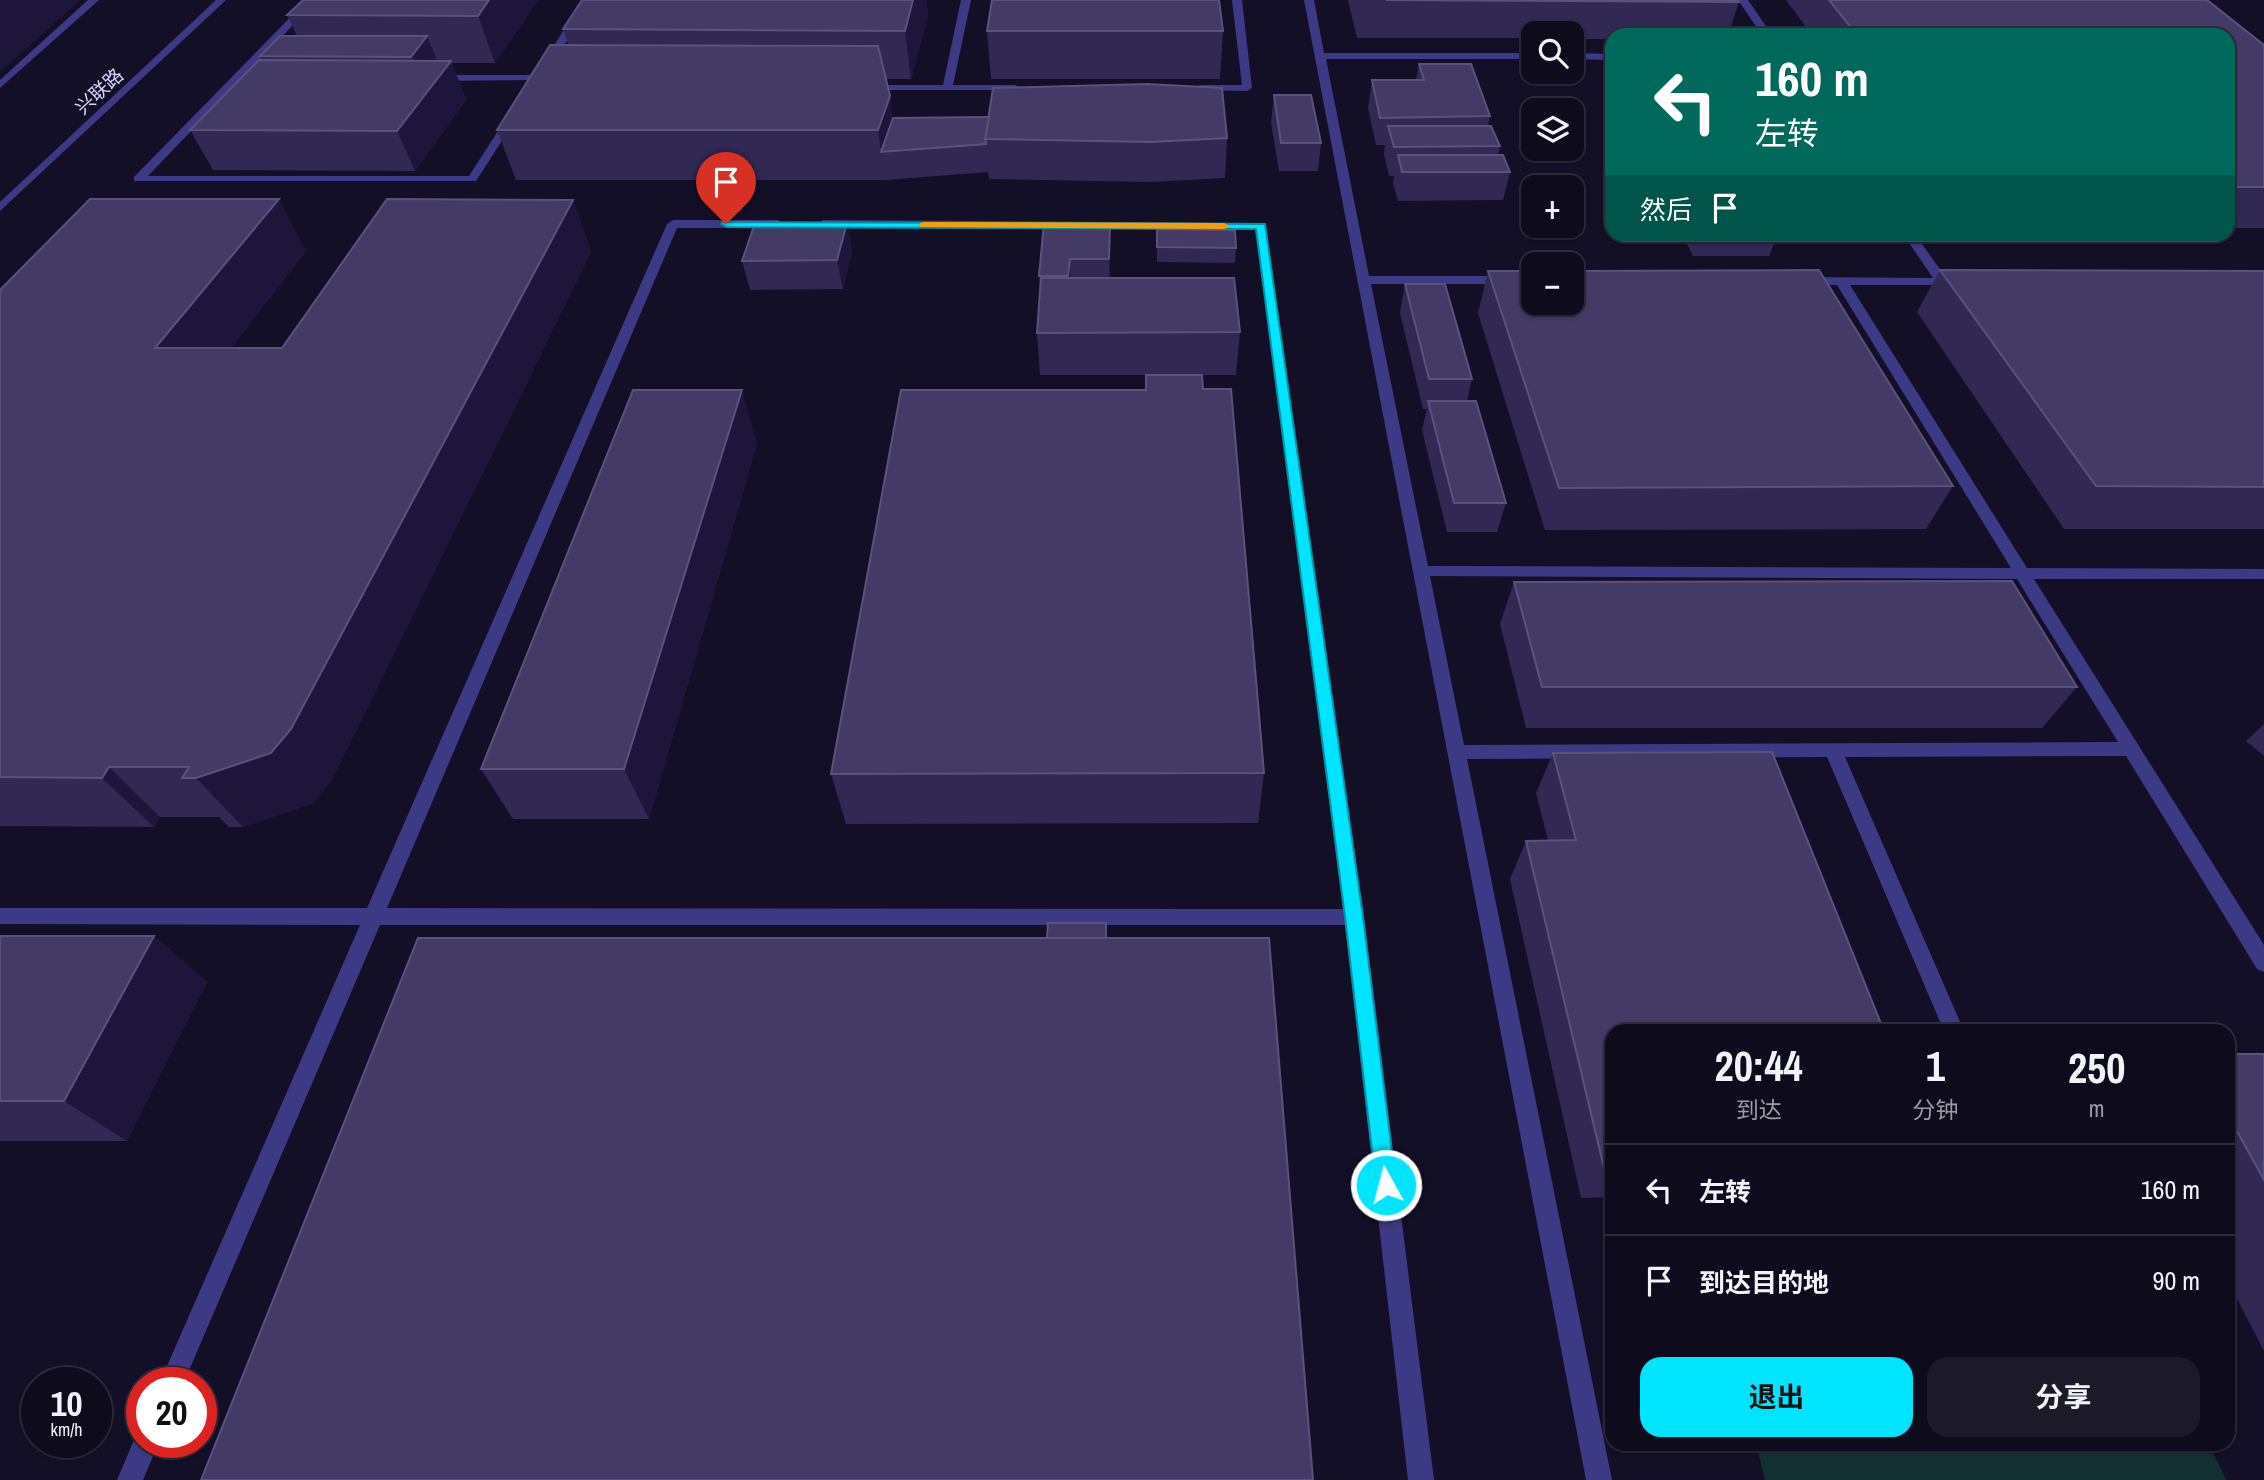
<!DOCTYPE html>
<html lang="zh">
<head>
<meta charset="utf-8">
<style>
	body { margin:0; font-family:"Archivo Narrow","Noto Sans SC",sans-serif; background:#1c1929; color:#f1f3f6; height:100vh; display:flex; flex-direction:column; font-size:26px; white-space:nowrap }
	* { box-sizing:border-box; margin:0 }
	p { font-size:23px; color:#9b9ba3 }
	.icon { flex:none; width:38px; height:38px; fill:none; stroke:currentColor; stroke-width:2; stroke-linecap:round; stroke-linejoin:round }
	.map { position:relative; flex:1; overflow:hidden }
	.details { position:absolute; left:1605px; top:1024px; width:630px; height:427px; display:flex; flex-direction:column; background:#0e0b1c; border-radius:21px; box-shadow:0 2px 5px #0004,0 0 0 2px #2e2b3b }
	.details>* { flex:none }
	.banner { position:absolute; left:1605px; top:28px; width:630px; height:214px; border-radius:21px; box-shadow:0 2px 5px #0004,0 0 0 2px #2e2b3b; background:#00695c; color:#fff; overflow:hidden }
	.controls { position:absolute; left:1521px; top:21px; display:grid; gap:14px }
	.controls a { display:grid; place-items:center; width:63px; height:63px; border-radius:14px; background:#0e0b1c; box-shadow:0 2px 5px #0004,0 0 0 2px #2e2b3b; font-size:35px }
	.speed { position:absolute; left:21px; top:1367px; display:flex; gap:14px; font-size:35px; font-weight:700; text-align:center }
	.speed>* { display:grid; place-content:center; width:91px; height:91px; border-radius:50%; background:#0e0b1c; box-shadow:0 2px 5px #0004,0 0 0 2px #2e2b3b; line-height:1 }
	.speed small { font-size:18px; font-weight:400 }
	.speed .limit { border:10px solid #d22; background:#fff; color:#111 }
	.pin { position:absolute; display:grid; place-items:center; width:60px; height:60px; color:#fff; margin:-72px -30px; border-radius:50% 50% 50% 0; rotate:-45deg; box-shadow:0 0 7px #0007 }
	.pin .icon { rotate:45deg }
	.me { position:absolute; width:77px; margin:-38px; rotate:353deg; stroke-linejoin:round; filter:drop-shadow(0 0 5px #0008) }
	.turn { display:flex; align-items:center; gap:24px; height:147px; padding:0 35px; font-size:32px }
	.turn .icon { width:91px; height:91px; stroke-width:2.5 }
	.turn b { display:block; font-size:49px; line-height:60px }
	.then { display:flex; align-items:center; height:66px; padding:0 35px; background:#0003; gap:14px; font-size:26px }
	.eta { display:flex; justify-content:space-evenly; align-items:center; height:119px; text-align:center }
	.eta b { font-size:42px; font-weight:700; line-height:49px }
	.primary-button { display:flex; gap:14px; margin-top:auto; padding:14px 35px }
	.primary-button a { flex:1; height:80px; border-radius:21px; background:#00e5ff; color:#111; font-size:28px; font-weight:700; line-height:80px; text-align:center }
	.primary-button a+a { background:#1c1929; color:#f1f3f6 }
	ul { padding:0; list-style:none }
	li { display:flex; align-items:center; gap:21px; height:91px; padding:0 35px; border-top:2px solid #2e2b3b }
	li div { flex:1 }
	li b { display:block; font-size:26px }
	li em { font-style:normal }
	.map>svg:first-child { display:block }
	.green { fill:#12302f }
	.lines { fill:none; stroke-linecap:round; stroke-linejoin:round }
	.minor { fill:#3d3a85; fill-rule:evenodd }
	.wall { fill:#312854 }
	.shaded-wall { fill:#1d163a }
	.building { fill:#433a66; stroke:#5a527e; stroke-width:2 }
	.route { fill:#00e5ff; stroke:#0095a6; stroke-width:2 }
	.slow { fill:#f59e0b }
	.labels { text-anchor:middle; stroke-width:6; stroke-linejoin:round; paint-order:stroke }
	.far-street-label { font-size:19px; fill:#d9d4ff; stroke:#130f26 }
</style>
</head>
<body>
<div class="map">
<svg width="2264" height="1480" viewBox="0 0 2264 1480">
	<rect width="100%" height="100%" fill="#130f26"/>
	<path class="green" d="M1756 1444H2209L2226 1480H1765Z"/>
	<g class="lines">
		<g class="minor">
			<path d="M88 0H99L0 88V80Z"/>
			<path d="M216 0H226L0 211V202Z"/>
			<path d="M307 0H317L245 75 251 76V80L239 81 148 176H469L507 117H515L516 119 476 181H134V177Z"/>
			<path d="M583 0H593L542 80 434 81 429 78 434 75H535Z"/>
			<path d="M961 0H971L953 85H1015L1020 88 1019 90H860V86L864 85H943Z"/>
			<path d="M1232 0H1242L1252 88 1247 91 1196 90 1195 88 1200 85H1242Z"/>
			<path d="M1304 0H1314L1324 53H1533V59H1326L1369 276H1533V284H1371L1428 566 2011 568 1837 285H1802L1796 281 1802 277 1933 278 1903 234H1915L1946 278 1960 279V285H1850L2027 568 2264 569V579H2034L2264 945V972L2257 969 2126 756 1845 757 1964 1031H1944L1827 757 1467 759 1612 1480H1586ZM1430 576 2017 579 2118 742 1464 745Z"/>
			<path d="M1738 0H1748L1772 35H1762Z"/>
			<path d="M1572 53 1612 54V60L1572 59Z"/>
			<path d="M673 220H778L784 224 778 228H677L387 908 1343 909 1256 230 823 228 817 224 823 220 1265 223 1364 917 1434 1480H1408L1345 925H380L184 1382H160L360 925 0 924V908H367L667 224Z"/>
			<path d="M142 1431V1442H159L143 1480H117L137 1433Z"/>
		</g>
	</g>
	<g class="wall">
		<path d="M303 0H538L495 63H452L466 100 415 171 213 170 190 130 262 60 260 56 297 36 287 15Z"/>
		<path d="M582 0H926L928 15 911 79H886L893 118 1227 138 1225 178 1150 182 989 179 988 172 886 180H516L497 130 568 45 563 29Z"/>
		<path d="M1348 0H1738L1739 2 1728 35H1612V39H1572V33H1533V38H1357Z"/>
		<path d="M1786 0H2207L2264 45V228H2228V35H1812Z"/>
		<path d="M987 31H1223L1220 79H991Z"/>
		<path d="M1419 64 1490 116 1488 126 1500 146 1498 155 1510 172 1503 200 1398 201 1393 183 1394 176H1389L1384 154 1385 145H1376L1368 108 1372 80H1416Z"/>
		<path d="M1274 95 1321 143 1318 171H1279L1271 123Z"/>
		<path d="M573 200 591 252 332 780 313 803 243 827H229L219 817H160L154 827 0 826V290L306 251 231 348H282Z"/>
		<path d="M847 223 852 252 843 289 750 290 742 261Z"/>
		<path d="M1044 223 1110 253V278L1240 332 1236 375H1040L1037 333 1040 295 1039 276Z"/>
		<path d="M1157 229 1236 248 1235 263 1157 262Z"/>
		<path d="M1682 234H1778L1769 256H1693Z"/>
		<path d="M1940 270 2264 271V529H2064L1917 312Z"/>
		<path d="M1488 271 1953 486 1926 529 1545 530 1478 313Z"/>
		<path d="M1405 284 1472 379 1467 401 1506 503 1497 532H1447L1422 430 1427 409H1423L1400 313Z"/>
		<path d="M1203 389 1264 773 1258 823 846 824 831 774Z"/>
		<path d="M757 443 649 819H513L481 769Z"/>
		<path d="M1514 582 2077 687 2042 728H1526L1500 624Z"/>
		<path d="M2264 724V756L2246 741Z"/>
		<path d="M1772 752 1612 1031V1197L1581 1198 1510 879 1526 841 1548 840 1536 793 1553 753Z"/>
		<path d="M0 936H154L207 982 127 1141H0Z"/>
		<path d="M2228 1054H2264V1351L2228 1281Z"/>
	</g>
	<g class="shaded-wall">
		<path d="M0 0H81L0 72Z"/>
		<path d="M489 0H538L495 63 478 16Z"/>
		<path d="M913 0H926L928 15 911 79 905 31Z"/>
		<path d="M427 36 438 63 422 84 411 57Z"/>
		<path d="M451 61 466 100 415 171 397 131Z"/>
		<path d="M890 96 897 145 881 152 878 130Z"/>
		<path d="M279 199 306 251 191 401 155 348Z"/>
		<path d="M573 200 591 252 332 780 313 803 243 827 196 778Z"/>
		<path d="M847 223 852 252 843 289 837 260Z"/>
		<path d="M1110 224V253L1109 288V259Z"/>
		<path d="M1070 259 1071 288 1070 306 1068 276Z"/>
		<path d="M742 390 757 443 649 819 624 769Z"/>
		<path d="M109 767 160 817 154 827 102 778Z"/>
		<path d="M154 936 207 982 127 1141 64 1101Z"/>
	</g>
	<g class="building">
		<path d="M303 0H489L478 16 287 15Z"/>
		<path d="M582 0H913L905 31 563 29Z"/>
		<path d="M992 0H1219L1223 31H987Z"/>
		<path d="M1386 0H1738L1739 2Z"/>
		<path d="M1829 0H2207L2264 45V187H2228V35H1857Z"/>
		<path d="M280 36H427L411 57 260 56Z"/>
		<path d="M550 45 878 46 890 96 878 130H497Z"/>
		<path d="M259 60 451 61 397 131 190 130Z"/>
		<path d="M1419 64H1471L1490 116 1380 118 1372 80H1424Z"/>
		<path d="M1147 84 1222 88 1227 138 1151 142 985 139 993 88Z"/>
		<path d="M1274 95H1311L1321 143H1281Z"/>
		<path d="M989 117 985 139 986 144 881 152 893 118Z"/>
		<path d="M1388 126H1491L1500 146 1394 147Z"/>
		<path d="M1398 155H1503L1510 172H1402Z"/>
		<path d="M90 199H279L155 348H282L387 199 573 200 291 729 271 753 196 778H182L189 767H109L102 778 0 777V290Z"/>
		<path d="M755 223H847L837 260 742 261Z"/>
		<path d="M1044 223 1110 224 1109 259H1070L1068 276H1039Z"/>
		<path d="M1157 229 1235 230 1236 248 1157 247Z"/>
		<path d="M1819 270 1953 486 1559 488 1488 271H1533V303H1572V271Z"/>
		<path d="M1940 270 2264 271V487L2096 486Z"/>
		<path d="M1041 278H1234L1240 332 1037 333Z"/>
		<path d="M1405 284H1445L1472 379H1429Z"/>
		<path d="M1146 375H1202L1203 389H1231L1264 773 831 774 901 390H1146Z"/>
		<path d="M633 390H742L624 769H481Z"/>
		<path d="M1428 401H1476L1506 503H1454Z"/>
		<path d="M2012 581 2077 687H1542L1514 582Z"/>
		<path d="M1772 752 1884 1031H1612V1168H1604L1526 841 1576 840 1553 753Z"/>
		<path d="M1048 923H1106V938H1047Z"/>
		<path d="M0 936H154L64 1101H0Z"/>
		<path d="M418 938H1269L1313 1480H201Z"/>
		<path d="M2228 1054H2264V1180L2228 1115Z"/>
	</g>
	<path class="route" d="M722 222 1265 224 1363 917 1396 1185 1393 1192 1386 1195 1379 1192 1376 1185 1345 917 1256 229 726 227 721 224Z"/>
	<path class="slow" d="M924 222 1224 223 1230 226 1224 229 920 227V223Z"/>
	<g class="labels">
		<g class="far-street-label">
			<text transform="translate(99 91) rotate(-43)" y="7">兴联路</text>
		</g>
	</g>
</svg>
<div class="controls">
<a><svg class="icon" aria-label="search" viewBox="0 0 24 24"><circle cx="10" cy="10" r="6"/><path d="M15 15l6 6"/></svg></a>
<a><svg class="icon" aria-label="layers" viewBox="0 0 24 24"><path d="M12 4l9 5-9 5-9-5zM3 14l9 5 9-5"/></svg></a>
<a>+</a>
<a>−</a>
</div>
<div class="speed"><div>10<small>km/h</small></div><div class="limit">20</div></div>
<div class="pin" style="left:726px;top:224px;background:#d93025"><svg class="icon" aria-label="arrive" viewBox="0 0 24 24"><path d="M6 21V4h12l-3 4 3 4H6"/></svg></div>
<svg class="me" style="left:1386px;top:1185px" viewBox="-20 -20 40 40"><circle r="17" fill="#00e5ff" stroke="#fff" stroke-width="3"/><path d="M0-11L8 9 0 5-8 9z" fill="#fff"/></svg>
<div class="banner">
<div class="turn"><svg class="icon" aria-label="left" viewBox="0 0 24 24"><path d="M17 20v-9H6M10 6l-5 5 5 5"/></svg><div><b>160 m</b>左转</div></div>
<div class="then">然后<svg class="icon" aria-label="arrive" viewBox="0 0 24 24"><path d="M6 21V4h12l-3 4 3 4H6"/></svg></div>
</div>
<section class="details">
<div class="eta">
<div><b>20:44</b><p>到达</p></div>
<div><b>1</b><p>分钟</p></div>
<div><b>250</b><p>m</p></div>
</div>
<ul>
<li><svg class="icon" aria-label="left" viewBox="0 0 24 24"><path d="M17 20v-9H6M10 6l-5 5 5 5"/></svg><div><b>左转</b></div><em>160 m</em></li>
<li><svg class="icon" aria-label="arrive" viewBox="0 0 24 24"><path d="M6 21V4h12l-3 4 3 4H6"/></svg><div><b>到达目的地</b></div><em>90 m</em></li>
</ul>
<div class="primary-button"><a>退出</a><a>分享</a></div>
</section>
</div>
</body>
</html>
